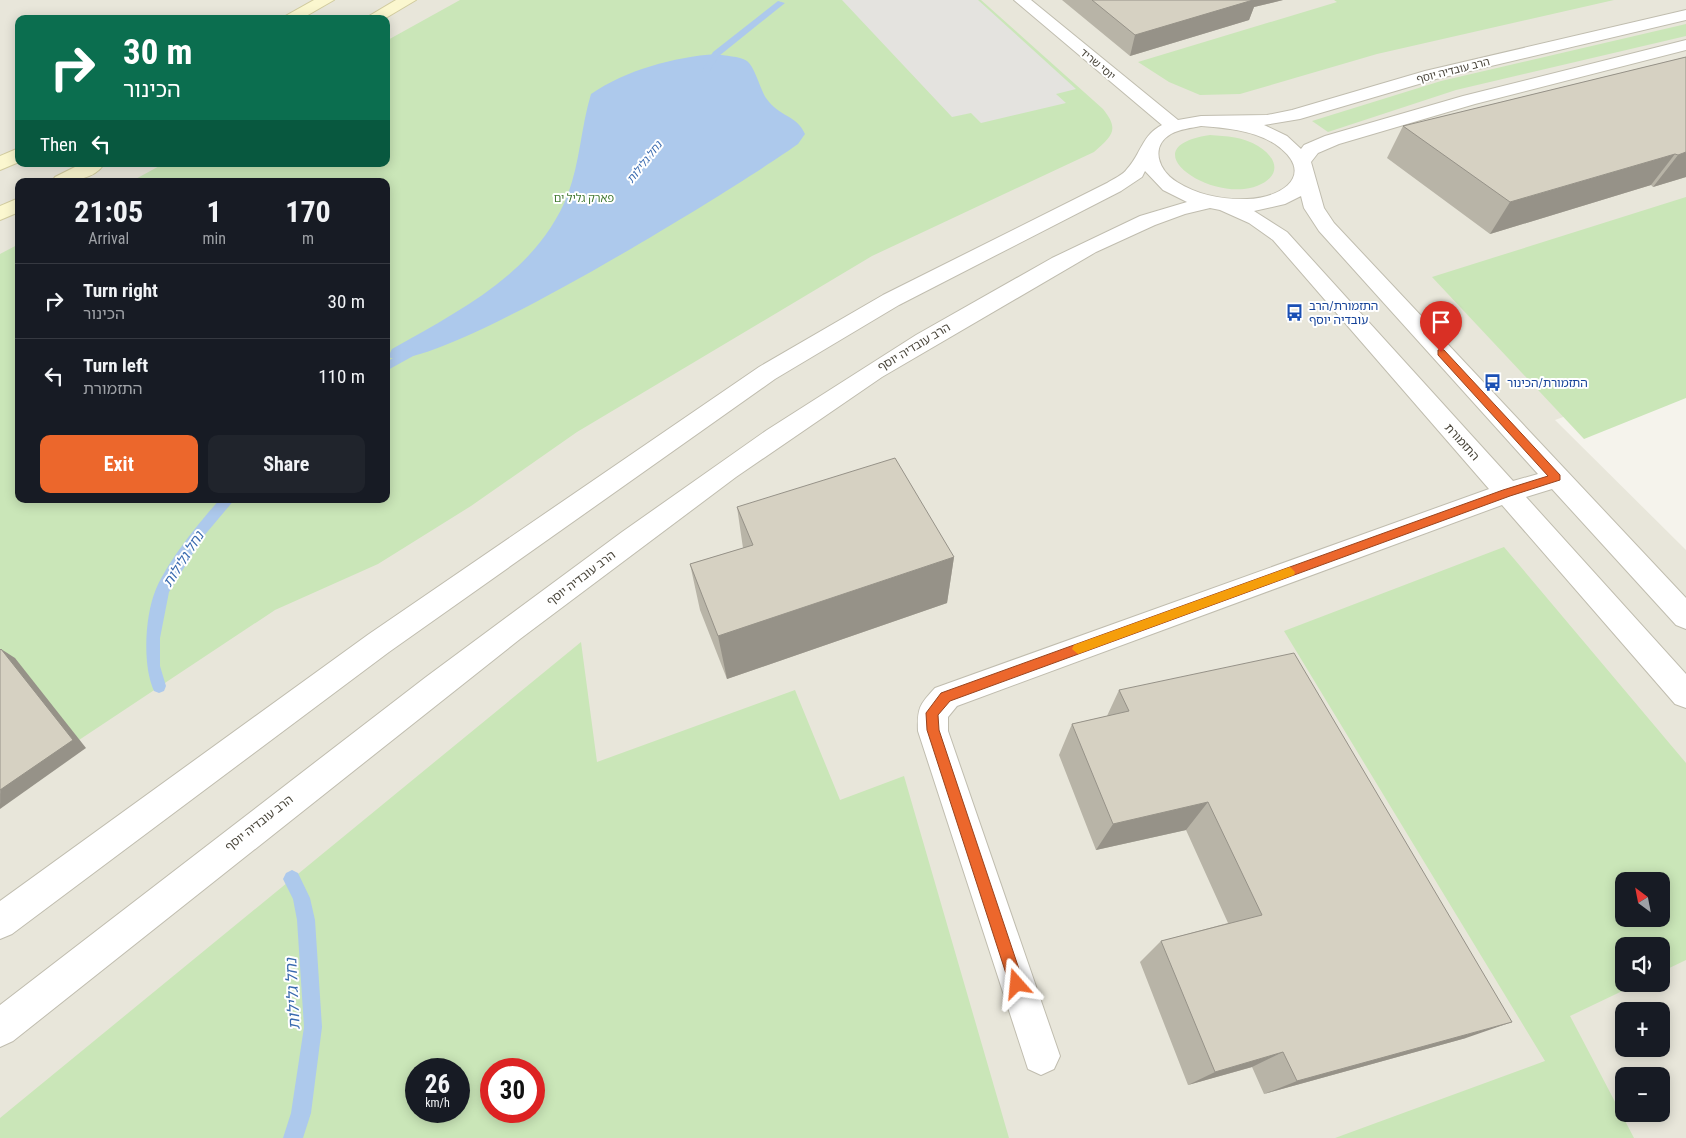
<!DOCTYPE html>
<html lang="en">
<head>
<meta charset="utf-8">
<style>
	body { margin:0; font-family:"Roboto Condensed","Noto Sans Hebrew",sans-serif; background:#20242c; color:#f1f3f6; height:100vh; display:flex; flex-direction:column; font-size:19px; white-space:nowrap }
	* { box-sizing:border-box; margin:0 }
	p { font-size:16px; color:#9ea1a6 }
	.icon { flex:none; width:28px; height:28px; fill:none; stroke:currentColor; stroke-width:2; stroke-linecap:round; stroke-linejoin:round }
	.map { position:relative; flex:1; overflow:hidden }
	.side { position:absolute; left:15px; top:178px; width:375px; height:325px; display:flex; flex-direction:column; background:#171b24; border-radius:10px; box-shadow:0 2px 12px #0003 }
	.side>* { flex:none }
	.banner { position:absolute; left:15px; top:15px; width:375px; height:152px; border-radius:10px; box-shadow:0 2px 12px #0003; background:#0b6e4f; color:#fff; overflow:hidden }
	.needle { width:32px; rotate:328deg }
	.tools { position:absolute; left:1615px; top:872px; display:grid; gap:10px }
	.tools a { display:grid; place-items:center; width:55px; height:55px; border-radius:10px; background:#171b24; box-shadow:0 2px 12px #0003; font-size:25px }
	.speed { position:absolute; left:405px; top:1058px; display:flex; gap:10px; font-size:25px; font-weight:700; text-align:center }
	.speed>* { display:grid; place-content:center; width:65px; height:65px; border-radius:50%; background:#171b24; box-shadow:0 2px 12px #0003; line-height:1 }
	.speed small { font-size:12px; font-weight:400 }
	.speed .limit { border:8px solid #d22; background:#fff; color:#111 }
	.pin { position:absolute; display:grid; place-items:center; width:42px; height:42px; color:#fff; margin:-51px -21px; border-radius:50% 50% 50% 0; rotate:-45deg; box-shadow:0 0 5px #0007 }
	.pin .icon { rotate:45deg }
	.me { position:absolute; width:55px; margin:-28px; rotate:342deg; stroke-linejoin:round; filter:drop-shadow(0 0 4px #0008) }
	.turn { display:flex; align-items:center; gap:18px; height:105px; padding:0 25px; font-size:22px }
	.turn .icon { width:65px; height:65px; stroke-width:2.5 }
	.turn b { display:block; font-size:35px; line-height:42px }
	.then { display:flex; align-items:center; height:48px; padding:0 25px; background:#0003; gap:10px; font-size:19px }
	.eta { display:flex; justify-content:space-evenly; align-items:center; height:85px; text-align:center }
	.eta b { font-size:30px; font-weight:700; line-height:35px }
	.primary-button { display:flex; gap:10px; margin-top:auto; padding:10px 25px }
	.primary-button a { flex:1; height:58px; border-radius:10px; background:#ec672c; color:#fff; font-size:20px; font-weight:700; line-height:58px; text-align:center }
	.primary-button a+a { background:#20242c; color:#f1f3f6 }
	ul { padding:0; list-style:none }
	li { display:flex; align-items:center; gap:15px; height:75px; padding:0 25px; border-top:1px solid #363941 }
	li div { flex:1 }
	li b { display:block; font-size:19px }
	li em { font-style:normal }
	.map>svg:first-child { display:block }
	.residential { fill:#e8e6da; fill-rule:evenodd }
	.green { fill:#cae6b8; fill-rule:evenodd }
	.parking { fill:#e4e3df }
	.water { fill:#adc9ec }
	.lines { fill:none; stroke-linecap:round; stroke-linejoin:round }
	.stream { fill:#adc9ec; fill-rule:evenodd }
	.street-casing { stroke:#c0bdaf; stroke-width:2 }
	.secondary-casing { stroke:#d1cb9e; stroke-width:2 }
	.street { fill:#fff; fill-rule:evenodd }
	.secondary { fill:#fbf7cf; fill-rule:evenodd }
	.wall { fill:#b8b4a7 }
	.shaded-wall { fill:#969288 }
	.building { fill:#d6d1c2; stroke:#969288 }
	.route { fill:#ec672c; stroke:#99431d }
	.slow { fill:#f59e0b }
	.labels { text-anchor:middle; stroke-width:4; stroke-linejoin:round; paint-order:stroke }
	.far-street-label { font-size:11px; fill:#49453a; stroke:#fff }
	.far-water-label { font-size:11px; font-style:italic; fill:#396aaf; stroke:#fff }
	.far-park-label { font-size:11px; fill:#407830; stroke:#fff }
	.transit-label { font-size:12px; fill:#164399; stroke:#fff; text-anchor:start }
	.street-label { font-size:12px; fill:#49453a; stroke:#fff }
	.water-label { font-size:14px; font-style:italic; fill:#396aaf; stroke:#fff }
	.near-water-label { font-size:16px; font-style:italic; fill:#396aaf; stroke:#fff }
</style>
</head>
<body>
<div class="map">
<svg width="1686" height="1138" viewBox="0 0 1686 1138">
	<rect width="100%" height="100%" fill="#f5f3ec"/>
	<path class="residential" d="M0 0H1686V372L1555 420 1686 550V1138H0ZM19 19H386V164H19ZM19 181H386V499H19ZM1624 881H1661V919H1624ZM1624 946H1661V984H1624ZM1624 1011H1661V1049H1624ZM416 1069H459V1111H416ZM491 1069H534V1111H491ZM1624 1076H1661V1114H1624Z"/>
	<g class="green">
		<path d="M460 0H981L1103 109C1120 130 1112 136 1094 152L872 256 577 432 471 506 378 564 275 610 79 740 0 668V254L19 244V499H386V181H132L163 164H386V41Z"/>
		<path d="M1334 0H1614L1377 54 1240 94 1200 95 1169 82 1138 62 1337 2Z"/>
		<path d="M1686 24V36L1456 90 1328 132 1312 121 1441 81Z"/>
		<path d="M1210 135C1226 136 1244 137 1258 146 1288 165 1273 185 1244 189 1199 194 1134 146 1210 135Z"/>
		<path d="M1686 197V398L1584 439 1432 277Z"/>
		<path d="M1504 547 1686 763V960L1661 972V946H1624V984H1637L1570 1016 1634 1138H1335L1545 1061 1284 631ZM1624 881H1661V919H1624Z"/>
		<path d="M581 642 597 762 795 690 840 800 904 776 1009 1138H0V1118ZM416 1069H459V1111H416ZM491 1069H534V1111H491Z"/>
	</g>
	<path class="parking" d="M842 0H978L1076 89 1056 94 1066 103 981 123 971 113 952 117Z"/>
	<path class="water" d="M716 54C725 56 739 56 747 61 755 67 760 89 766 98 779 117 797 115 805 134L798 144C747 181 433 377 388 357L392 349C460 310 537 273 568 194 580 162 581 127 591 94 626 70 674 57 716 54Z"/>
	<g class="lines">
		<g class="stream">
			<path d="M778 1 785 3 719 56 709 72H703L702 70 713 52Z"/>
			<path d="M411 348 417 352 415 355 386 371V362Z"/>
			<path d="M220 499H235L203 537 169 592 160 638V666L166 686 164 691 159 693 154 691C142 665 145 615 156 589 170 558 198 524 220 499Z"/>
			<path d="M292 870 298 873 310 898 315 920 322 1027 311 1113 303 1138H283L291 1113 304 1027 297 920 293 899 283 879 286 873Z"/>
		</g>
		<defs>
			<path id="street" d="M1014 0H1031L1178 120 1201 116 1267 115 1292 110 1425 71 1686 10V20L1436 79 1300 119 1264 125 1287 136 1301 149 1304 145 1325 136 1463 96 1686 40V50L1475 104 1339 144 1318 153 1311 162 1324 208 1334 223 1686 598V629L1676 625 1552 489 1526 497 1686 674V708L1675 704 1502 505 957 706 948 717V731L1060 1056 1054 1069 1041 1075 1028 1069 918 731C917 708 920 704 935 688L1489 489 1273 240 1249 223 1220 210 1210 208 1185 214 1155 225 1096 252 882 377 736 477 520 639 13 1041 0 1047V1005L426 677 622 532 767 430 916 335 1052 258 1140 216 1187 202 1163 190 1145 171 1142 177 1121 191 899 305 775 379 389 652 12 934 0 939V901L369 634 759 367 883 295 1107 183C1113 179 1123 175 1127 169 1141 154 1142 135 1162 125ZM1201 126C1226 128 1253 130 1275 144 1317 173 1284 198 1247 199 1223 200 1198 195 1177 182 1159 171 1149 147 1171 134 1180 129 1191 128 1201 126ZM1301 196 1304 208 1319 231 1538 474 1513 481 1287 232 1254 211 1285 204Z"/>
			<g id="secondary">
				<path d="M314 0H334L301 19H280Z"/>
				<path d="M396 0H416L384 19H364Z"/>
				<path d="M19 148V162L0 170V156Z"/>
				<path d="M81 164H104C94 180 69 182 52 181L55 177Z"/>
				<path d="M19 198V212L0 220V206Z"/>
			</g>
		</defs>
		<use href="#street" class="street-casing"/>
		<use href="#secondary" class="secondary-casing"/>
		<use href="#street" class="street"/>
		<use href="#secondary" class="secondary"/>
	</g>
	<g class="wall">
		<path d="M1062 0H1283L1254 7 1249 20 1130 56Z"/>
		<path d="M1686 57V177L1653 187 1651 185 1490 234 1387 158 1403 126Z"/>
		<path d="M737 507 954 557 947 603 727 679 700 610 690 564 743 548Z"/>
		<path d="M1119 690 1466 1038 1264 1094 1252 1067 1188 1085 1140 962 1161 941 1228 923 1186 830 1096 850 1059 755 1072 724 1107 716Z"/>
	</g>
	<g class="shaded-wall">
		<path d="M1238 0H1283L1254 7 1249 20 1130 56 1135 35Z"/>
		<path d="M1686 152V177L1653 187 1678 155Z"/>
		<path d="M1675 154 1651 185 1490 234 1510 202Z"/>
		<path d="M954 557 947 603 727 679 718 636Z"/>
		<path d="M1 649 15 658 86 748 0 809Z"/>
		<path d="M1208 802 1186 830 1096 850 1113 824Z"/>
		<path d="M1512 1022 1466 1038 1264 1094 1297 1081Z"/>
		<path d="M1283 1052 1252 1067 1188 1085 1215 1072Z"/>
	</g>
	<g class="building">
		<path d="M1092 0H1253L1135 35Z"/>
		<path d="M1686 57V152L1678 155 1675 154 1510 202 1403 126Z"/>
		<path d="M895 458 954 557 718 636 690 564 753 545 737 507Z"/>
		<path d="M1 649 73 740 0 790V650Z"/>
		<path d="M1294 653 1512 1022 1297 1081 1283 1052 1215 1072 1161 941 1262 915 1208 802 1113 824 1072 724 1129 711 1119 690Z"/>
	</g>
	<path class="route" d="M1441 349 1444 350 1560 475V480L1510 496 950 701 938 715 939 730 1024 984 1022 989 1017 991 1011 989 927 730 926 713 941 693 1503 490 1548 476 1438 355V350Z"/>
	<path class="slow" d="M1290 567 1295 572 1294 575 1078 654 1072 649 1074 645Z"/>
	<defs>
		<symbol id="bus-bare" viewBox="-9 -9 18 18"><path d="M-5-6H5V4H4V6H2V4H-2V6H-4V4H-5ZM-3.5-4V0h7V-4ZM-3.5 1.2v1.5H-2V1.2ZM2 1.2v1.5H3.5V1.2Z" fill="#1a4fb4" stroke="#fff" stroke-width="2.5" paint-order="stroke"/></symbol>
	</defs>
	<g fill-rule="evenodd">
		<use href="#bus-bare" x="1282" y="300" width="25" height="25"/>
		<use href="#bus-bare" x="1480" y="370" width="25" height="25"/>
	</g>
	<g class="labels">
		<g class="far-street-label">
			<text transform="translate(1098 64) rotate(40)" y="4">יוסי שריד</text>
			<text transform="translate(1453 70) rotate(-14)" y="4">הרב עובדיה יוסף</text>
		</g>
		<g class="far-water-label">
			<text transform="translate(644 162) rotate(-52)" y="4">נחל גלילות</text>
		</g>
		<g class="far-park-label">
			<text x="584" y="202">פארק גליל ים</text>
		</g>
		<g class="transit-label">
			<text x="1309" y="310">התזמורת/הרב<tspan x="1309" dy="14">עובדיה יוסף</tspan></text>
			<text x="1507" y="387">התזמורת/הכינור</text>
		</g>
		<g class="street-label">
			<text transform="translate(914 347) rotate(-31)" y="4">הרב עובדיה יוסף</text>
			<text transform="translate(1462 442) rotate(48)" y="4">התזמורת</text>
			<text transform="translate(581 578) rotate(-37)" y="4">הרב עובדיה יוסף</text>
			<text transform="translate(259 823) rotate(-38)" y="4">הרב עובדיה יוסף</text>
		</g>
		<g class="water-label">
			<text transform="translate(183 559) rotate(-57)" y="5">נחל גלילות</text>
		</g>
		<g class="near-water-label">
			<text transform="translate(292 994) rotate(-93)" y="6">נחל גלילות</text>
		</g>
	</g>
</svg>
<div class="tools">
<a><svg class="needle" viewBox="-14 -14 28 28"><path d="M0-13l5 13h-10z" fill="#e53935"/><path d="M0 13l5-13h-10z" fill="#9ea1a6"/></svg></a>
<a><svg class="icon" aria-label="sound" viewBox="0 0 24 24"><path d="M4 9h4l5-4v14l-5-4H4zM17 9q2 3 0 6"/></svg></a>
<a>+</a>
<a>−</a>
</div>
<div class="speed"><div>26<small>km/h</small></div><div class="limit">30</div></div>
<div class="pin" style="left:1441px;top:352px;background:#d93025"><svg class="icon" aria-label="arrive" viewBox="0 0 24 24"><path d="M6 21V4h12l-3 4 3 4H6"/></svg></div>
<svg class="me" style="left:1017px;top:984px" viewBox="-20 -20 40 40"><path d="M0-17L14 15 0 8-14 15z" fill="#ec672c" stroke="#fff" stroke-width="4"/></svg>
<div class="banner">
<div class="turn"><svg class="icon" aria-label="right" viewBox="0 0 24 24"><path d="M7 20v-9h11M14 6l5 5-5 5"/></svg><div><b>30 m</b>הכינור</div></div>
<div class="then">Then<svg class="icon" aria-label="left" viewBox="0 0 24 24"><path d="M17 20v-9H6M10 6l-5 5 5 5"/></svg></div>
</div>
<section class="side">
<div class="eta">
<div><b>21:05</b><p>Arrival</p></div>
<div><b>1</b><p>min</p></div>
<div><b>170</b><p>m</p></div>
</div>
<ul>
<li><svg class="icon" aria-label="right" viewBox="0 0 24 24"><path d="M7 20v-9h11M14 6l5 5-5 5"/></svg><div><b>Turn right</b><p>הכינור</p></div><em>30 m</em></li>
<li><svg class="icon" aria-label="left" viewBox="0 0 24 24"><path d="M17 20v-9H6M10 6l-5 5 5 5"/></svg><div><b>Turn left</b><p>התזמורת</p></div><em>110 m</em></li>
</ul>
<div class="primary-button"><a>Exit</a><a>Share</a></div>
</section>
</div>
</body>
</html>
